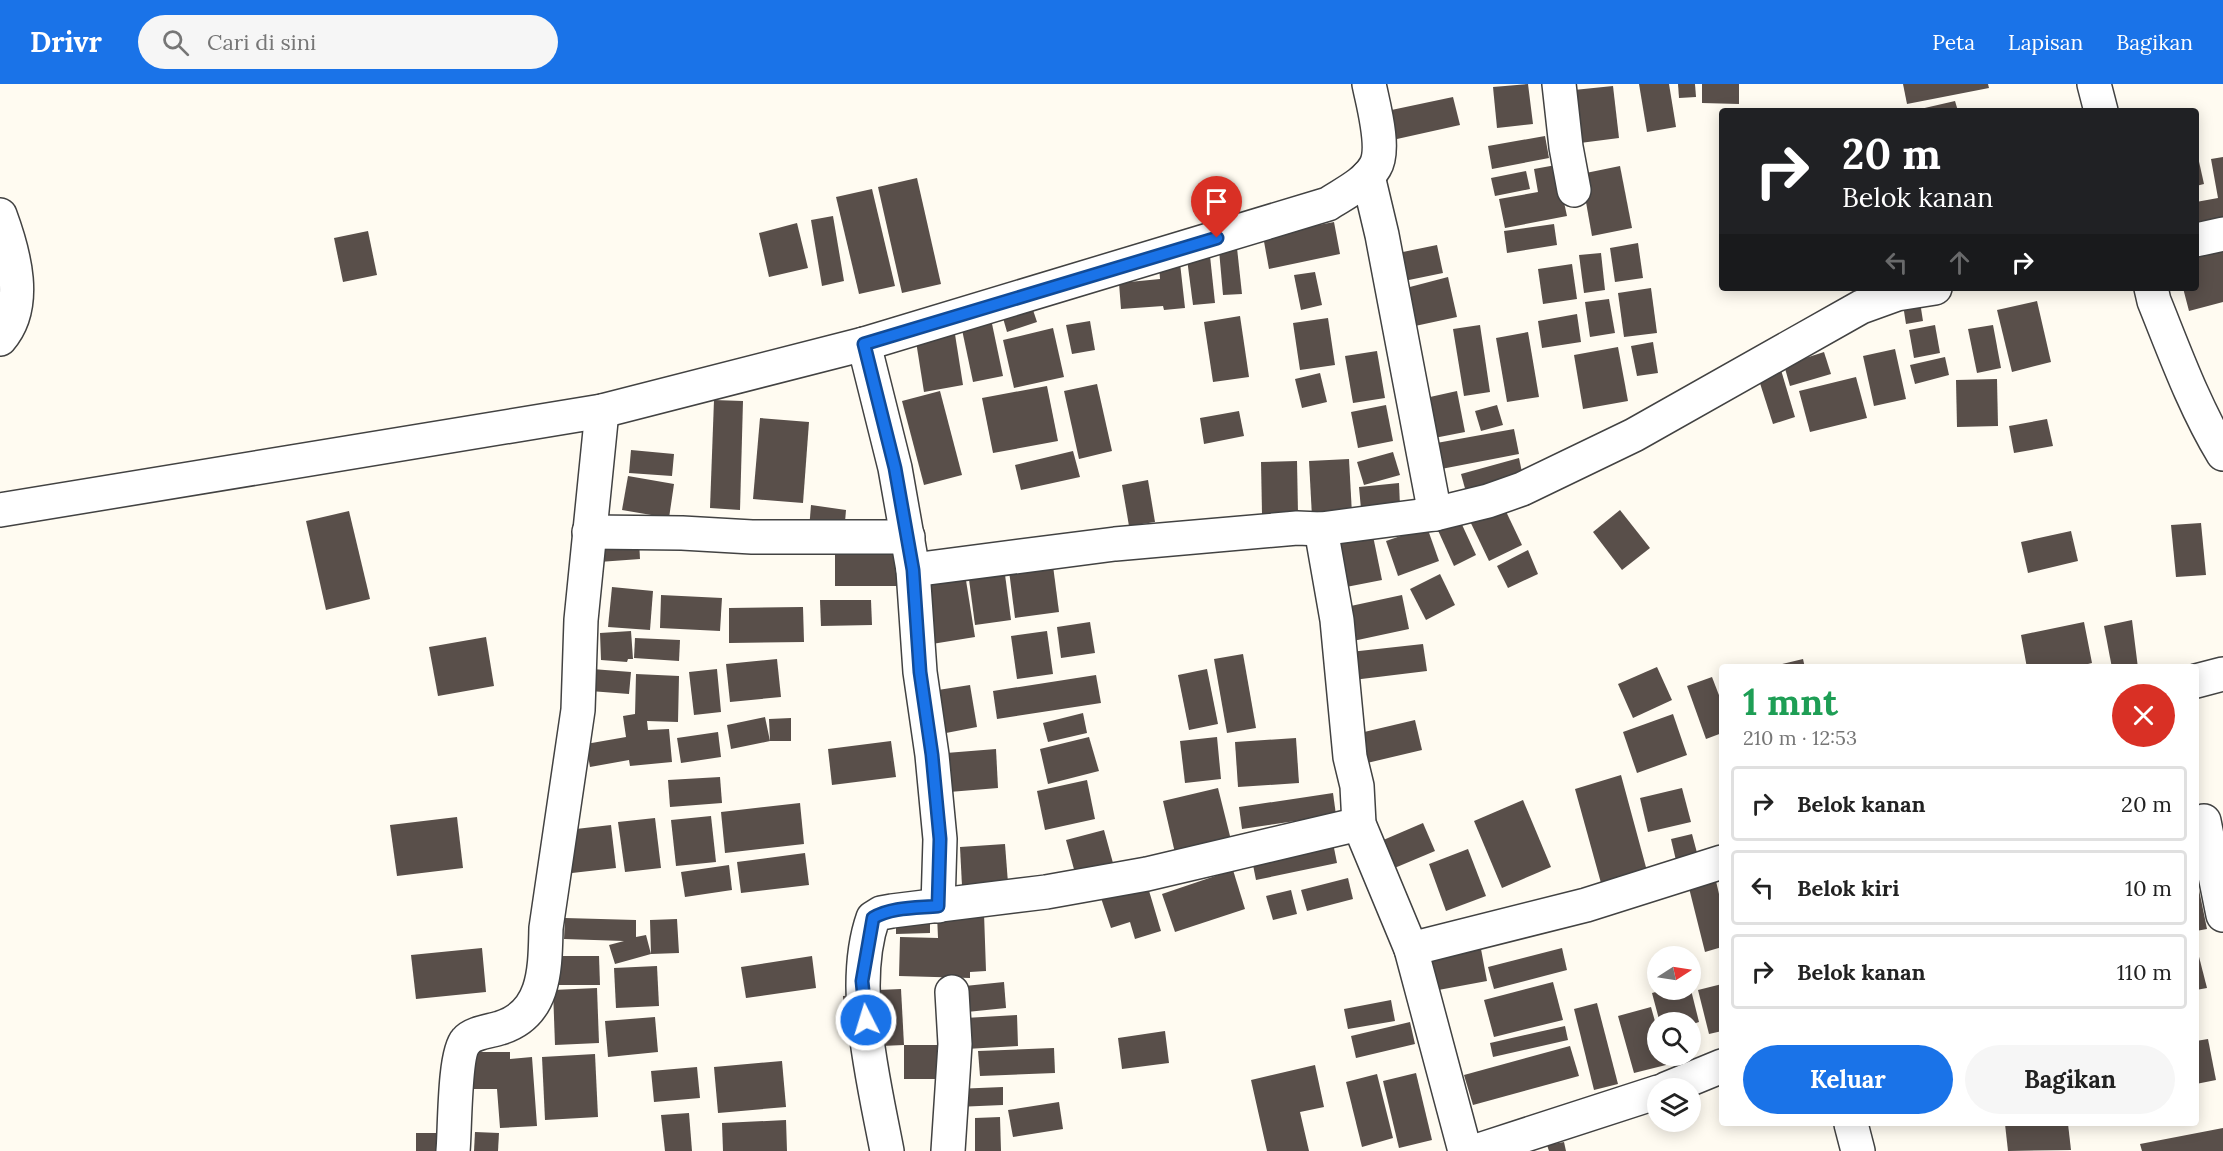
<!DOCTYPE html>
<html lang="id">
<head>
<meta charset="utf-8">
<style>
	body { margin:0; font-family:Lora,serif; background:#f6f6f6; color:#222; height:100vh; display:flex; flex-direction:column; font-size:22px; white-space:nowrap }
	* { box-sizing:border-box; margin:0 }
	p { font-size:20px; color:#767676 }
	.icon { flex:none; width:33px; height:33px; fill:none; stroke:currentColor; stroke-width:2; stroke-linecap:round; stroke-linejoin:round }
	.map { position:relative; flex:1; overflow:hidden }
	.drawer { position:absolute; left:1719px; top:580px; width:480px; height:462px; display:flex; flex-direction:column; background:#fff; border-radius:6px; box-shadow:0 3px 15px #0003 }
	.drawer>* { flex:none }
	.top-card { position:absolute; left:1719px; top:24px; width:480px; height:183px; border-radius:6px; box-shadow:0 3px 15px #0003; background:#202124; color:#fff; overflow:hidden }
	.needle { width:39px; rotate:78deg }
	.controls { position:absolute; left:1647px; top:862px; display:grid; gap:12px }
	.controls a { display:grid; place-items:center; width:54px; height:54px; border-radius:50%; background:#fff; box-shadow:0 3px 15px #0003; font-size:30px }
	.pin { position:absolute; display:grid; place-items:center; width:51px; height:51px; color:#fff; margin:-62px -26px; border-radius:50% 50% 50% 0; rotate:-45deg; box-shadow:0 0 6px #0007 }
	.pin .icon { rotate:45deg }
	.me { position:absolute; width:66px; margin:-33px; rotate:355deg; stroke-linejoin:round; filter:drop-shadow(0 0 4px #0008) }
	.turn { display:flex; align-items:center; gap:21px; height:126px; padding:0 24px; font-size:27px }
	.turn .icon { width:78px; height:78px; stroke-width:2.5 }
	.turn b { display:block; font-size:42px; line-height:51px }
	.lanes { display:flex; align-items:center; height:57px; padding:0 24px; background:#0003; justify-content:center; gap:30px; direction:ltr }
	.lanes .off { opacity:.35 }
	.round { display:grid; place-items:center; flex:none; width:63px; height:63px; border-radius:32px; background:#f6f6f6 }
	.headline { display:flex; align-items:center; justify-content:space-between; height:102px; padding:0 24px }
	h1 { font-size:36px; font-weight:700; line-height:45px; color:#1e9e55 }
	.cta { display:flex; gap:12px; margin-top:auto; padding:12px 24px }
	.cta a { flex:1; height:69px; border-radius:36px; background:#1a73e8; color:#fff; font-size:24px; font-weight:700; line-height:69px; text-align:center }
	.cta a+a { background:#f6f6f6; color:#222 }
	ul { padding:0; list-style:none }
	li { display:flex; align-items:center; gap:18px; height:75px; margin:0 12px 9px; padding:0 12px; border:3px solid #e0e0e0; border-radius:6px }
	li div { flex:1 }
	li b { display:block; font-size:22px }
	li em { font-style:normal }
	header { display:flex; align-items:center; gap:36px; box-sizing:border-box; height:84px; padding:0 30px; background:#1a73e8; color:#fff }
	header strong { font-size:28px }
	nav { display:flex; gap:33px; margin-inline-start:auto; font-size:21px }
	.search { width:420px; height:54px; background:#f6f6f6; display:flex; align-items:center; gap:15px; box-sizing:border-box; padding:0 21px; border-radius:33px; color:#767676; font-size:22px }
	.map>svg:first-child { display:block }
	.building { fill:#594f4a }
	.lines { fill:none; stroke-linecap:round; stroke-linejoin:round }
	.street-casing { stroke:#424242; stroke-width:36 }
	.street { stroke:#fff; stroke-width:33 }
	.route-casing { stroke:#114b97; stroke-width:15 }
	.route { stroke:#1a73e8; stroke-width:10 }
</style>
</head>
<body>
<header>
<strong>Drivr</strong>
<div class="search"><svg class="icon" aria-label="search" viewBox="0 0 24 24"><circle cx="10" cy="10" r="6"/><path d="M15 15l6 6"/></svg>Cari di sini</div>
<nav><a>Peta</a><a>Lapisan</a><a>Bagikan</a></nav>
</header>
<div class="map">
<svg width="2223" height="1067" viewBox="0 0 2223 1067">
	<rect width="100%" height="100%" fill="#fffbf1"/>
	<g class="building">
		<path d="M1528 0 1533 40 1497 44 1493 3Z"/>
		<path d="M1639 0H1669L1676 43 1647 48Z"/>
		<path d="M1678 0H1695L1696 13 1679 14Z"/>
		<path d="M1702 0H1739V20L1702 19Z"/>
		<path d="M1903 0H1988L1989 4 1907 20Z"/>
		<path d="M1613 2 1619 54 1580 59 1574 6Z"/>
		<path d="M1453 13 1460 41 1388 57 1382 28Z"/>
		<path d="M1955 17 1958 27H1916V26Z"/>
		<path d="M1545 52 1549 74 1492 85 1488 62Z"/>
		<path d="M2196 64 2204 100 2196 102Z"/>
		<path d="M2223 73V142L2196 146V118L2218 114 2211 75Z"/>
		<path d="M1556 81 1567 132 1505 144 1499 115 1538 108 1534 85Z"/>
		<path d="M1620 82 1632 144 1592 152 1581 90Z"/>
		<path d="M1526 87 1530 105 1495 112 1491 94Z"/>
		<path d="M917 94 941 200 902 209 878 103Z"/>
		<path d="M872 105 895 202 859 210 836 113Z"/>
		<path d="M833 132 844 197 822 202 811 136Z"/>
		<path d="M1334 138 1340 170 1269 185 1263 152Z"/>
		<path d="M797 139 808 184 769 193 759 149Z"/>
		<path d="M1554 140 1557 161 1507 169 1504 147Z"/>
		<path d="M368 147 377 191 343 198 334 154Z"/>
		<path d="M1638 159 1643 194 1615 198 1610 164Z"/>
		<path d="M2223 160V218L2189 227 2183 204H2196V167Z"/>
		<path d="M1437 161 1443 189 1404 197 1398 169Z"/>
		<path d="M1237 164 1242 210 1223 211 1219 166Z"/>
		<path d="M1601 169 1605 206 1584 209 1579 171Z"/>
		<path d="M1210 172 1215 219 1193 221 1187 175Z"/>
		<path d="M1180 179 1185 224 1164 226 1163 222 1121 225 1119 199 1160 195 1159 181Z"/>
		<path d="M1572 180 1577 215 1543 220 1538 185Z"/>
		<path d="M1315 188 1322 221 1301 226 1294 191Z"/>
		<path d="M1448 193 1457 233 1415 242 1406 204Z"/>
		<path d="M1651 204 1657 249 1624 253 1618 209Z"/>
		<path d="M1609 215 1615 249 1590 253 1585 218Z"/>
		<path d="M1030 217 1037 238 1007 248 1001 227Z"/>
		<path d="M2037 217 2051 278 2012 288 1997 226Z"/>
		<path d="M1920 218 1923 237 1906 240 1903 221Z"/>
		<path d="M1577 230 1581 258 1542 264 1538 237Z"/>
		<path d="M1240 232 1249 293 1213 298 1204 238Z"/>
		<path d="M1328 234 1335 281 1300 286 1293 239Z"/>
		<path d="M991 235 1003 292 973 298 961 241Z"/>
		<path d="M1090 237 1095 266 1072 270 1066 241Z"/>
		<path d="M1480 241 1490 308 1464 312 1453 245Z"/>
		<path d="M1935 241 1940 269 1914 274 1909 246Z"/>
		<path d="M1993 241 2001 284 1977 289 1968 245Z"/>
		<path d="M954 244 963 301 924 308 915 251Z"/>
		<path d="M1053 244 1064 293 1014 304 1003 256Z"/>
		<path d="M1528 248 1539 313 1507 318 1496 254Z"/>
		<path d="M1653 258 1658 289 1637 292 1631 262Z"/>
		<path d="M1618 263 1628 317 1583 325 1574 271Z"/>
		<path d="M1895 265 1906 315 1874 322 1863 272Z"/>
		<path d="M1377 267 1385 314 1353 319 1345 272Z"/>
		<path d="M1824 268 1831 290 1790 302 1784 281Z"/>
		<path d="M1945 273 1949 291 1915 300 1910 281Z"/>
		<path d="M1781 286 1795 333 1773 340 1758 293Z"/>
		<path d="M1320 289 1327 318 1302 324 1295 295Z"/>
		<path d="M1856 293 1867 334 1810 348 1799 307Z"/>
		<path d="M1997 295 1998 342 1957 343 1956 296Z"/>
		<path d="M1097 300 1112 367 1079 375 1064 307Z"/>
		<path d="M1047 302 1058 357 993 369 982 314Z"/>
		<path d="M940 307 962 391 924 401 902 317Z"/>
		<path d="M1457 307 1465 348 1429 355 1421 315Z"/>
		<path d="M714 316 743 317 740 426 710 424Z"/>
		<path d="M1386 321 1393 357 1358 364 1351 328Z"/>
		<path d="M1497 321 1503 341 1481 347 1475 327Z"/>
		<path d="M1239 327 1244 352 1204 360 1200 334Z"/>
		<path d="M760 334 809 338 803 419 753 415Z"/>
		<path d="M2047 335 2053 362 2014 369 2009 342Z"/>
		<path d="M1514 345 1519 370 1436 386 1431 360Z"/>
		<path d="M631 366 674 370 672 392 629 389Z"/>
		<path d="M1073 367 1080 393 1021 406 1015 381Z"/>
		<path d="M1393 368 1400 391 1364 401 1357 378Z"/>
		<path d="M1519 374 1523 393 1466 408 1461 390Z"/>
		<path d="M1349 375 1352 430 1312 433 1309 377Z"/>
		<path d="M1297 377 1298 429 1262 430 1261 378Z"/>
		<path d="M628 392 674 400 669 434 622 426Z"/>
		<path d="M1148 396 1155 438 1129 442 1122 401Z"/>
		<path d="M1399 399 1400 422 1361 425 1359 403Z"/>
		<path d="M1501 417 1522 461 1489 477 1468 433Z"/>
		<path d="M811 421 846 426 844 450 809 446Z"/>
		<path d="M1620 426 1650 464 1622 486 1593 448Z"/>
		<path d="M349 427 370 515 326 526 306 437Z"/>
		<path d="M1458 432 1476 471 1454 482 1436 442Z"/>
		<path d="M2201 439 2206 491 2176 493 2171 441Z"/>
		<path d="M1427 443 1439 477 1398 492 1386 457Z"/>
		<path d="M1372 447 1382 496 1341 504 1332 455Z"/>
		<path d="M2071 447 2078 477 2028 489 2021 458Z"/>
		<path d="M639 456 640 475 599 478 597 459Z"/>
		<path d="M835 465 896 466V502H835Z"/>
		<path d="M1528 466 1538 490 1508 504 1497 482Z"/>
		<path d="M1052 474 1059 528 1015 534 1008 479Z"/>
		<path d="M1004 483 1011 536 975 541 968 488Z"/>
		<path d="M965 490 975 553 932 560 922 497Z"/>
		<path d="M1440 490 1455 521 1426 536 1410 505Z"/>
		<path d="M612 503 653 507 650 546 608 543Z"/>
		<path d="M661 511 722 514 720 547 660 544Z"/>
		<path d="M1402 511 1409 545 1353 557 1346 523Z"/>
		<path d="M820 516H871L872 541 821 542Z"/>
		<path d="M803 523 804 558 729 559V524Z"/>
		<path d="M2132 536 2138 584H2112L2104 542Z"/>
		<path d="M1090 538 1095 569 1061 574 1057 543Z"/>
		<path d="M2084 538 2092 579 2088 580 2089 584H2027L2021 551Z"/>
		<path d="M631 547 633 575H628L627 578 601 576 600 549Z"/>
		<path d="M1047 547 1053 590 1017 595 1011 552Z"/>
		<path d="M486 553 494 602 438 612 429 563Z"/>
		<path d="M635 554 680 556 679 577 634 574Z"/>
		<path d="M1423 560 1427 587 1353 596 1350 568Z"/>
		<path d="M1243 570 1256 644 1227 649 1214 575Z"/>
		<path d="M777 575 781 613 730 618 726 580Z"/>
		<path d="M1803 575 1805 584H1770V583Z"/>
		<path d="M1657 583 1672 616 1633 634 1618 600Z"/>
		<path d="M592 585 631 588 629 610 590 607Z"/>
		<path d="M717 585 721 628 694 631 689 588Z"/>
		<path d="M1207 585 1218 640 1189 646 1178 591Z"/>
		<path d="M636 590 679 592 678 638 647 637 648 646 669 645 672 678 630 682 629 676 590 683 586 660 626 653 623 632 635 630Z"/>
		<path d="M1096 591 1101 619 997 635 993 607Z"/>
		<path d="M1712 593 1722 619V649L1706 655 1687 602Z"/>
		<path d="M970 601 977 643 946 649 938 606Z"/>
		<path d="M1083 629 1087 649 1048 658 1043 639Z"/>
		<path d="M1673 630 1687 671 1637 689 1623 648Z"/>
		<path d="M765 633 770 657 731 665 727 641Z"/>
		<path d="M791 634V657H770L769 635Z"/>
		<path d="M1415 636 1422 666 1367 679 1360 649Z"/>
		<path d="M718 648 721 673 681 679 677 654Z"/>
		<path d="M1089 653 1099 687 1048 700 1040 665Z"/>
		<path d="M1217 653 1221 695 1185 699 1180 657Z"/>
		<path d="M1296 654 1299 699 1238 703 1235 658Z"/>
		<path d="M891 657 896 693 832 701 828 665Z"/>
		<path d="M996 665 998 704 949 708 946 669Z"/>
		<path d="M1621 691 1647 787 1601 799 1575 705Z"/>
		<path d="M720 693 722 719 670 723 668 696Z"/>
		<path d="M1087 696 1095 735 1045 746 1037 707Z"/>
		<path d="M1218 704 1231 756 1175 769 1163 717Z"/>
		<path d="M1682 704 1691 738 1648 748 1640 714Z"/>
		<path d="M1333 709 1336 731 1242 745 1239 723Z"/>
		<path d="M1523 716 1551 783 1502 804 1474 737Z"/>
		<path d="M800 719 804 760 725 769 721 728Z"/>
		<path d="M711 732 716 778 676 782 671 736Z"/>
		<path d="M457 733 463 784 397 792 390 741Z"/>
		<path d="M655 734 661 784 625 788 618 738Z"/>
		<path d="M1423 739 1435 767 1385 788 1374 760Z"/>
		<path d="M611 741 616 784 572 789 567 746Z"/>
		<path d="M1104 746 1113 779 1075 789 1066 756Z"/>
		<path d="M1692 750 1700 780 1678 785 1671 755Z"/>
		<path d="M1332 754 1337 779 1256 796 1251 771Z"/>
		<path d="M1005 760 1008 799 962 802 960 763Z"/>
		<path d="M1468 765 1486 812 1446 827 1429 780Z"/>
		<path d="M805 769 809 801 741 809 737 778Z"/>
		<path d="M729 781 732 806 685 813 681 788Z"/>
		<path d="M1233 786 1245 825 1175 848 1162 810Z"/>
		<path d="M1348 794 1353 815 1307 827 1301 806Z"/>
		<path d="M1716 797 1722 823V863L1705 868 1689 804Z"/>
		<path d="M1147 800 1161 847 1135 855 1130 838 1111 844 1099 808Z"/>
		<path d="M2198 801 2207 845 2196 847V802Z"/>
		<path d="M1291 806 1297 830 1273 836 1266 812Z"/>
		<path d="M984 829 986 887 970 888V894L899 892 900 853 938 854 937 831Z"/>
		<path d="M565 834 636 836V853L646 851 651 870 650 836 677 835 679 869 651 870 615 880 609 861 624 857 564 855Z"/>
		<path d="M896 837H930V849L896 850Z"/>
		<path d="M2196 861 2207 904 2196 906Z"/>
		<path d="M482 864 486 908 416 915 411 871Z"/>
		<path d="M1562 864 1567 886 1494 905 1488 883Z"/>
		<path d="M1481 865 1487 897 1433 907 1427 875Z"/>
		<path d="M554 872H599L600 901H554Z"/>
		<path d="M812 872 816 904 746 914 741 883Z"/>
		<path d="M657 882 659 922 616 924 614 884Z"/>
		<path d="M1004 898 1006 924 957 929 955 903Z"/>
		<path d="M1553 898 1563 936 1494 953 1484 916Z"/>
		<path d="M1722 900V947L1709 950 1698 906Z"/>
		<path d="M597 904 599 959 555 961 553 906Z"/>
		<path d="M901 905 904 961 881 962 878 906Z"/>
		<path d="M1663 906H1691L1699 938 1690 941V939H1660L1652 909Z"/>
		<path d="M862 911 866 955 846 956 843 912Z"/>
		<path d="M1391 916 1395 937 1348 945 1344 925Z"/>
		<path d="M1597 919 1618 1000 1594 1006 1574 925Z"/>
		<path d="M1651 923 1658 948V972H1664L1666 981 1634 989 1618 932Z"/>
		<path d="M1017 931 1018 962 966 965 965 934Z"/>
		<path d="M655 933 658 968 608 973 605 937Z"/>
		<path d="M1410 938 1415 960 1356 974 1351 952Z"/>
		<path d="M1565 942 1568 956 1493 973 1490 959Z"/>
		<path d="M1165 947 1169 979 1122 985 1118 954Z"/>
		<path d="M2208 955 2216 996 2196 1000V957Z"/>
		<path d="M904 961H943L944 995H904Z"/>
		<path d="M1570 962 1579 992 1473 1021 1464 991Z"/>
		<path d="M1054 964 1055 989 980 992 978 967Z"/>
		<path d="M473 968H510V975L532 973 537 1042 500 1044 497 1005H473Z"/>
		<path d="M595 970 598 1033 545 1036 542 973Z"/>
		<path d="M782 977 786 1023 718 1029 714 983Z"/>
		<path d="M1315 981 1324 1023 1300 1028 1309 1067H1267L1251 996Z"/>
		<path d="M697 983 700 1014 654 1018 651 987Z"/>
		<path d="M1416 989 1432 1056 1399 1064 1383 997Z"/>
		<path d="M1377 990 1393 1054 1362 1063 1346 998Z"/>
		<path d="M1003 1003V1021L956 1023 955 1005Z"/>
		<path d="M1059 1018 1063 1045 1013 1053 1008 1026Z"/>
		<path d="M689 1029 692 1067H665L661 1031Z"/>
		<path d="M1000 1033 1001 1067H975V1034Z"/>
		<path d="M786 1036 787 1067H723L722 1039Z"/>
		<path d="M2005 1040H2068L2071 1066 2008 1067Z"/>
		<path d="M2223 1044V1067H2142L2140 1060Z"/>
		<path d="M475 1048 499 1049 498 1067H474Z"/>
		<rect x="416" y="1049" width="27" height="18"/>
		<path d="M1564 1058 1566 1067H1549L1547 1061Z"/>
	</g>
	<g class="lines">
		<defs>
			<g id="street">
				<path d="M1559 0 1566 63 1574 106"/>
				<path d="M2094 0 2101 27"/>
				<path d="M1368 92 1382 151 1435 430"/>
				<path d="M0 131C14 169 29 222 0 255"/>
				<path d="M2196 156 2223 150"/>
				<path d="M2151 204 2154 217C2175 269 2194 322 2223 370"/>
				<path d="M864 260 895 384 913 486 920 588 932 671 940 755 938 822"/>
				<path d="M0 426 602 327 864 260 1328 120C1343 110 1365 100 1375 83 1386 65 1373 20 1369 0"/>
				<path d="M1321 445 1337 536 1350 673 1357 702 1359 740 1411 865 1465 1067"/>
				<path d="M589 448 682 449 752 453H908"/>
				<path d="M913 486 1115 460 1297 444 1321 445 1435 430 1488 417 1522 405 1634 351 1861 223 1897 210 1935 204"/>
				<path d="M2196 597 2223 590"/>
				<path d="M2204 737 2223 831"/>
				<path d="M1411 865 1586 821 1722 778"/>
				<path d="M1666 1005 1722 982"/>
				<path d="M1851 1040 1858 1067"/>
				<path d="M453 1067C455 1047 454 970 466 957 472 949 491 947 500 944 546 930 545 884 546 844L578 626 581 536 602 327"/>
				<path d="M887 1067C874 998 849 902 873 834L881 829 892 827 1046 808 1147 790 1359 740"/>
				<path d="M948 1067 955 960 952 908"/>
				<path d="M1476 1067 1658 1008"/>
			</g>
		</defs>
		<use href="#street" class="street-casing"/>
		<use href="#street" class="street"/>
	</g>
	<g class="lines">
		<defs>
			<path id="route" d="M866 936 862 897 873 834C891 823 917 824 938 822L940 755 932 671 920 588 913 486 895 384 864 260 1217 154"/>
		</defs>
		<use href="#route" class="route-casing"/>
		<use href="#route" class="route"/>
	</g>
</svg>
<div class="controls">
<a><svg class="needle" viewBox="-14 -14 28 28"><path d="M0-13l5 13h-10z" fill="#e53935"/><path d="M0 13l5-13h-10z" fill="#767676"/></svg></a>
<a><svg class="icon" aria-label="search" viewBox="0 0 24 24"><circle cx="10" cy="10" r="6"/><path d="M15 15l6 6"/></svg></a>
<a><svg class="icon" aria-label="layers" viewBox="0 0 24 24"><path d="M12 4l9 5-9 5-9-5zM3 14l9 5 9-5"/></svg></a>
</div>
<div class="pin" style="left:1217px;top:154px;background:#d93025"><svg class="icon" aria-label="arrive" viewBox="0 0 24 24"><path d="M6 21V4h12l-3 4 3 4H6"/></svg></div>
<svg class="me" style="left:866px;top:936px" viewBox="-20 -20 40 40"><circle r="17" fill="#1a73e8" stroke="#fff" stroke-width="3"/><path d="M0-11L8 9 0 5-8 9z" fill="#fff"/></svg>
<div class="top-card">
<div class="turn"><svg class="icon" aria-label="right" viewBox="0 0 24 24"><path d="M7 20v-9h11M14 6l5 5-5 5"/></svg><div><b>20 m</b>Belok kanan</div></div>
<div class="lanes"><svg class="icon off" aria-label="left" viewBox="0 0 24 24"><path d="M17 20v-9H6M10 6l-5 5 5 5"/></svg><svg class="icon off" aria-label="ahead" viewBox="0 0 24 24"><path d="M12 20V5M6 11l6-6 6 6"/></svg><svg class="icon" aria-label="right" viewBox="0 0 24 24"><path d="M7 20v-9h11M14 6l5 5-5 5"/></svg></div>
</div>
<section class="drawer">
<div class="headline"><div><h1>1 mnt</h1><p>210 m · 12:53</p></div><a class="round" style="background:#d93025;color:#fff"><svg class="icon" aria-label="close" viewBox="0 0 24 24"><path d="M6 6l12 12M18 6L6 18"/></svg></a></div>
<ul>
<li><svg class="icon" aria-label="right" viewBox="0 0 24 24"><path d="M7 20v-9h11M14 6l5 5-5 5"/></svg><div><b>Belok kanan</b></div><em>20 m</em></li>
<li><svg class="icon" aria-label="left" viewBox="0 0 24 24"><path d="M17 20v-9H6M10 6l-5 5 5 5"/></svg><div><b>Belok kiri</b></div><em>10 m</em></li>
<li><svg class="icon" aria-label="right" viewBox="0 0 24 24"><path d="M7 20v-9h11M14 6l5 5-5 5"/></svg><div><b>Belok kanan</b></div><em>110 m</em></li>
</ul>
<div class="cta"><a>Keluar</a><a>Bagikan</a></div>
</section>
</div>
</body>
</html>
